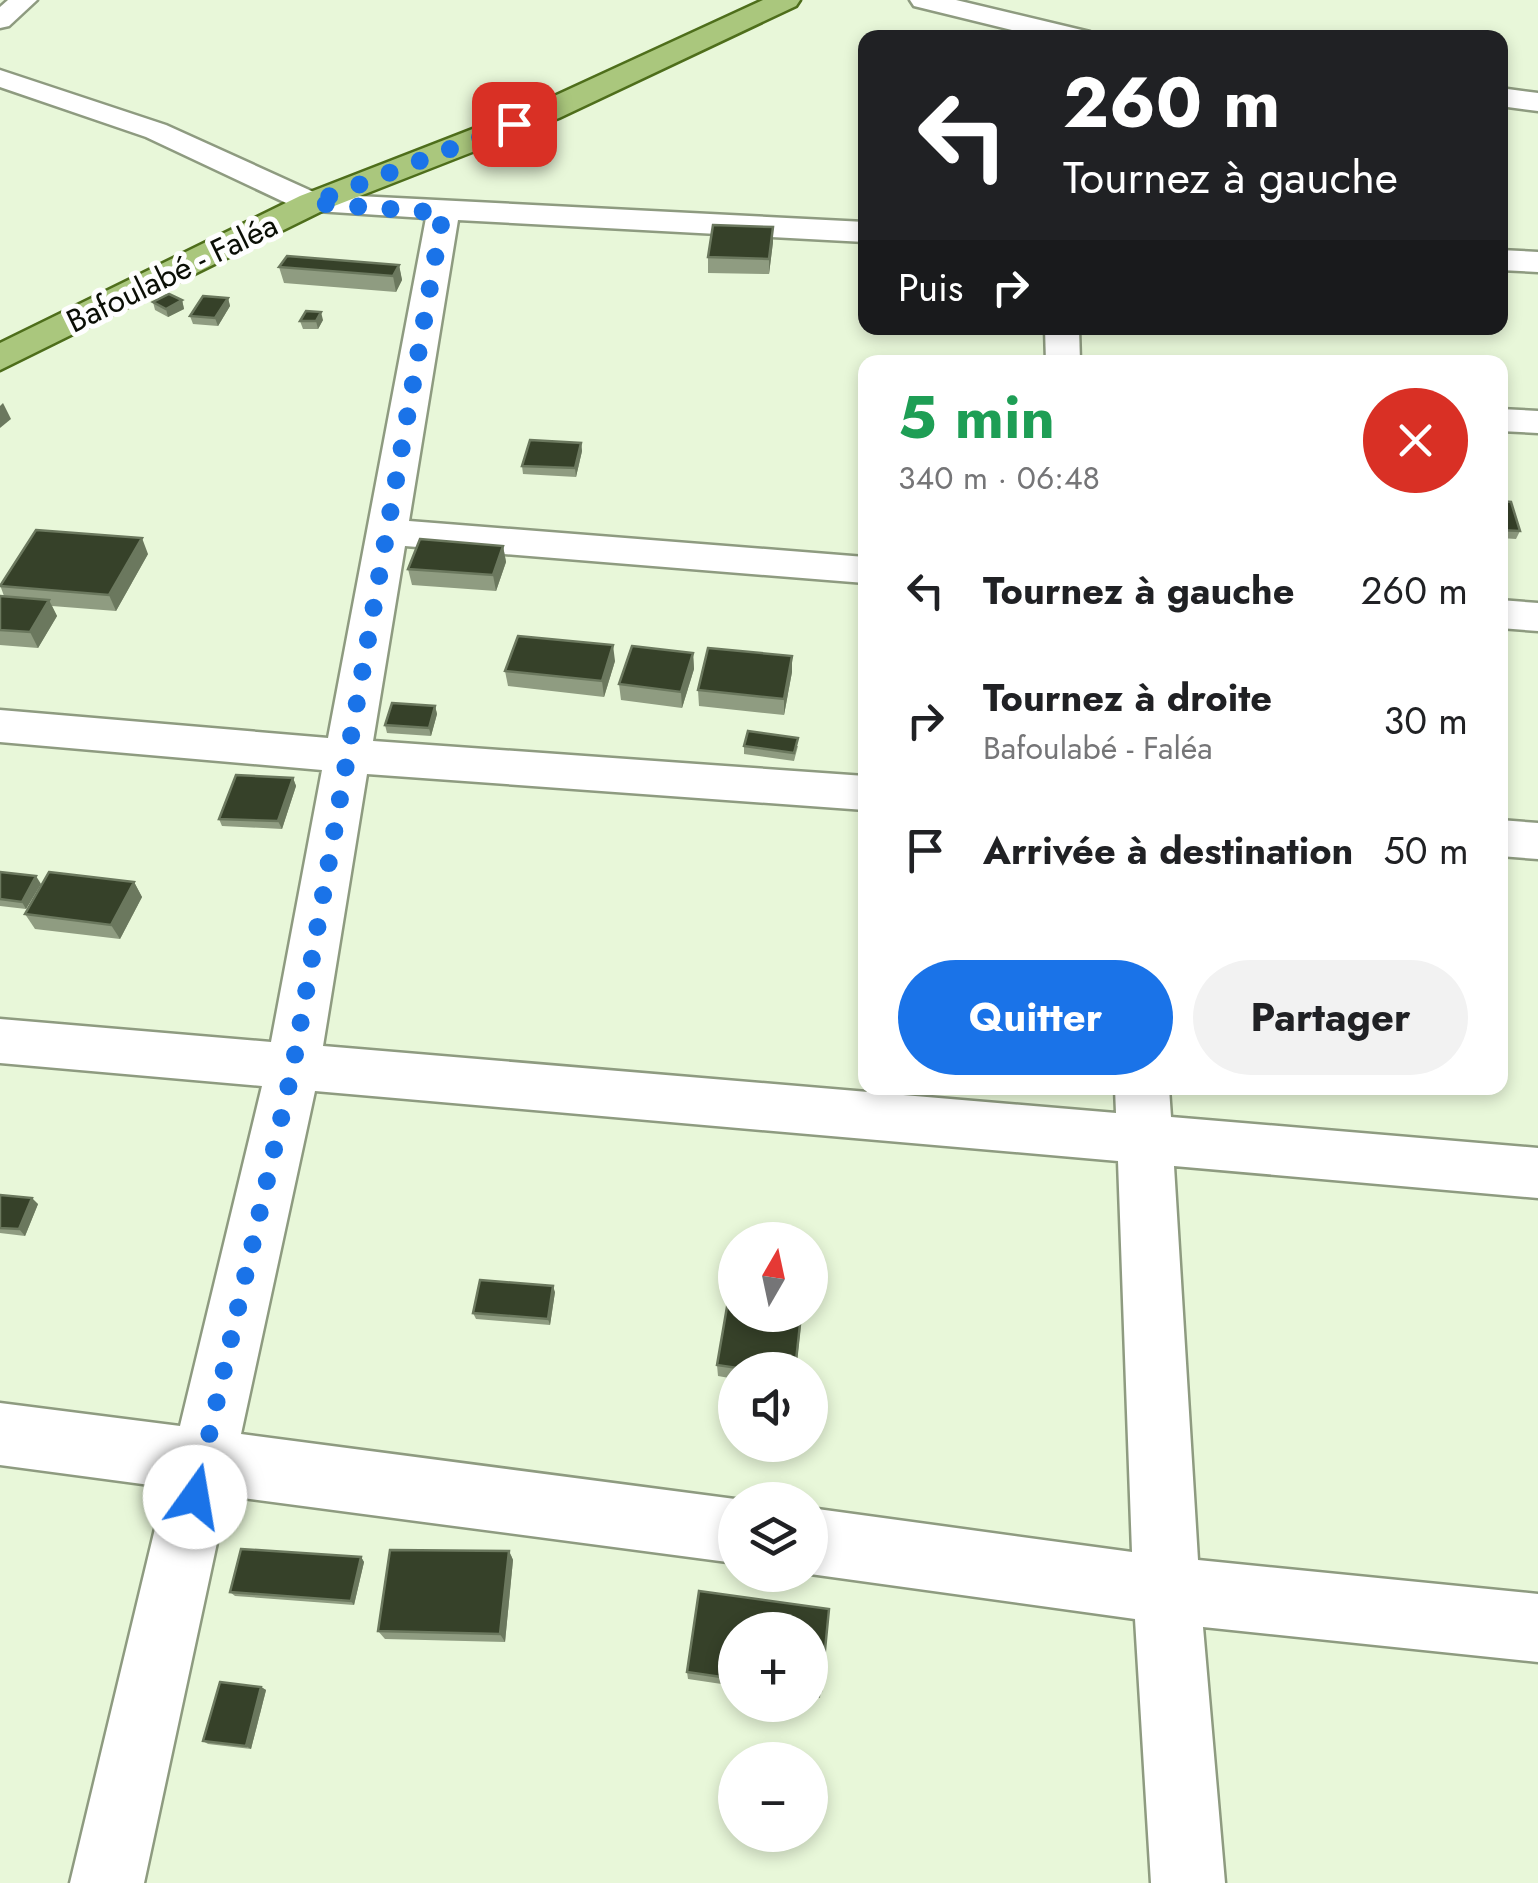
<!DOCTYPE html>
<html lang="fr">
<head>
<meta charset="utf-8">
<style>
	body { margin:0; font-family:Jost,sans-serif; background:#f2f2f2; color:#202124; height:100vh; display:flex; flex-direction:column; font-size:38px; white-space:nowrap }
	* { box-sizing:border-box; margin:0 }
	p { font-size:32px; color:#757577 }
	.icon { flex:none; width:55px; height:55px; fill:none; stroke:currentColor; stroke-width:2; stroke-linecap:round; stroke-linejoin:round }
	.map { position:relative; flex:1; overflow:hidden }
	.drawer { position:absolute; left:858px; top:355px; width:650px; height:740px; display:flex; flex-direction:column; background:#fff; border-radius:20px; box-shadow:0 5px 15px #0003 }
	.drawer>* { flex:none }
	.top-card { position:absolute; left:858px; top:30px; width:650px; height:305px; border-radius:20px; box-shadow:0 5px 15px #0003; background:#202124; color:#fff; overflow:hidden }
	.needle { width:65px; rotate:9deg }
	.buttons { position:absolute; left:718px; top:1222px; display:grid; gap:20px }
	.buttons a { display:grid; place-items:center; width:110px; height:110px; border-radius:50%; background:#fff; box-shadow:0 5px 15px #0003; font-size:50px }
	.pin { position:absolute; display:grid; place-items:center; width:85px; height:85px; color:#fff; margin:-42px; border-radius:20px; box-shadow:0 5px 15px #0006 }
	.me { position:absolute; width:110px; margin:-55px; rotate:13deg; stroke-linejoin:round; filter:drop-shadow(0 0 8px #0008) }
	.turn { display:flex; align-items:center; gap:35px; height:210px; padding:0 40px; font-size:45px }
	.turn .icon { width:130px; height:130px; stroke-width:2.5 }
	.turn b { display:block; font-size:70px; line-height:85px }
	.then { display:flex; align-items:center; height:95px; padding:0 40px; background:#0003; gap:20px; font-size:38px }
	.round { display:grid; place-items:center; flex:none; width:105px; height:105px; border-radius:52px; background:#f2f2f2 }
	.headline { display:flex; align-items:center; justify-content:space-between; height:170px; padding:0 40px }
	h1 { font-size:60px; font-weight:700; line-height:75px; color:#1e9e55 }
	.button { display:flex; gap:20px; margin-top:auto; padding:20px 40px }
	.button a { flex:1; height:115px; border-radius:60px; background:#1a73e8; color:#fff; font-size:40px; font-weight:700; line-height:115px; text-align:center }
	.button a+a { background:#f2f2f2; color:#202124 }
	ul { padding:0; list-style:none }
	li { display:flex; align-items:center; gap:30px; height:130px; padding:0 40px }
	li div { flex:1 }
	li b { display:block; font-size:38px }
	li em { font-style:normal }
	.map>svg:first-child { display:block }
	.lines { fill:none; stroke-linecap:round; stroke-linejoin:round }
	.minor-casing { stroke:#8e9b80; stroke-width:5 }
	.major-casing { stroke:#4e6e1b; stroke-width:5 }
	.minor { fill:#fff; fill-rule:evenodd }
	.major { fill:#aac77d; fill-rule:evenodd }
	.wall { fill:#8f9c81 }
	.shaded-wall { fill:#6b785e }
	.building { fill:#364129; stroke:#6b785e; stroke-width:2.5 }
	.route { stroke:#1a73e8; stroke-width:18; stroke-dasharray:0 32.4 }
	.labels { text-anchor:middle; stroke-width:10; stroke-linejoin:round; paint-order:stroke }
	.far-street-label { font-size:32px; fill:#0a0e05; stroke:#fefefe }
</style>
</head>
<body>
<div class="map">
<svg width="1538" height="1883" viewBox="0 0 1538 1883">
	<rect width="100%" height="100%" fill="#e8f7d9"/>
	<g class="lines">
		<defs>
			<g id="minor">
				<path d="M8 0H37L9 26 0 28V7Z"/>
				<path d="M910 0H956L1090 32 1093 38H1045L914 6Z"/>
				<path d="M0 70 166 125 318 194 865 222V242L458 220 409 521 865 557V583L405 546 373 741 865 776V810L367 774 323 1046 1116 1113 1115 1088H1169L1171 1117 1538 1148V1198L1174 1166 1198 1560 1538 1594V1662L1203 1627 1225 1883H1151L1135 1619 810 1574V1508L1132 1552 1118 1161 315 1091 241 1434 735 1499 739 1500H735V1563L227 1496 144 1883H70L165 1487 0 1465V1403L180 1426 262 1086 0 1063V1019L271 1042 322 770 0 742V710L328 738 426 218 301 210 146 137 0 87Z"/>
				<path d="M1500 88 1538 93V111L1500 106Z"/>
				<path d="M1500 250 1538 252V272L1500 270Z"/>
				<path d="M1045 328H1079L1080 362H1046Z"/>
				<path d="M1500 409 1538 411V433L1500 431Z"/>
				<path d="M1500 600 1538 603V631L1500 628Z"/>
				<path d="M1500 820 1538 823V859L1500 856Z"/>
			</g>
			<path id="major" d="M763 0H800L796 6 559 118 324 210 0 370V343L300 196 537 104Z"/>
		</defs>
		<use href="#minor" class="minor-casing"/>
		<use href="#major" class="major-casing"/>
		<use href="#minor" class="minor"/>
		<use href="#major" class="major"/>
	</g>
	<g class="wall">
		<path d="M773 242 769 274 708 273V257Z"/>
		<path d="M399 265 402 280 396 292 284 283 279 267Z"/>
		<path d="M228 298 230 306 218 326 193 324 190 316Z"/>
		<path d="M182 300 184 309 168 317 155 310 153 302Z"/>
		<path d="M323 320 318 329H303L300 321Z"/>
		<path d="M581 443 582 451 576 477 523 474 522 466Z"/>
		<path d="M1500 501 1520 531 1516 539 1500 538Z"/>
		<path d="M503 546 506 562 496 591 412 585 408 569Z"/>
		<path d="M148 554 116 611 52 606 57 616 38 648 0 645V596H4L0 585Z"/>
		<path d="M693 653 694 669 682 708 621 700 619 684Z"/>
		<path d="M615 661 604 697 508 686 505 671Z"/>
		<path d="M792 672 784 715 699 706 698 690Z"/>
		<path d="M435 706 437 714 431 736 387 733 385 725Z"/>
		<path d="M744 746H798L794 761 744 754Z"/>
		<path d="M293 778 296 786 282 829 222 826 219 819Z"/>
		<path d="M0 872 41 884 26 909 0 906Z"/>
		<path d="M134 882 142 897 120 939 35 929 25 914Z"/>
		<path d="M0 1195 38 1204 25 1236 0 1233Z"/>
		<path d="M555 1292 550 1325 476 1319 473 1313Z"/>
		<path d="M802 1315 796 1370H735V1379L718 1376 717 1365Z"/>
		<path d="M509 1551 513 1560 505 1642 385 1639 378 1631Z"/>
		<path d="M361 1557 364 1562 354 1605 235 1596 230 1592Z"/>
		<path d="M699 1591 829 1609 820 1698 810 1696V1630H735V1686L688 1679 687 1672Z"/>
		<path d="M261 1687 266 1690 251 1749 208 1744 203 1741Z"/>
	</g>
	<g class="shaded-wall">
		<path d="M773 227V242L769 274V259Z"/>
		<path d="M399 265 402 280 396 292 393 276Z"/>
		<path d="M228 298 230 306 218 326 215 318Z"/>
		<path d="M182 300 184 309 168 317 166 309Z"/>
		<path d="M321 312 323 320 318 329 316 321Z"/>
		<path d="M3 403 11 419 0 428V406Z"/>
		<path d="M581 443 582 451 576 477 575 468Z"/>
		<path d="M142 538 148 554 116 611 109 595Z"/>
		<path d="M503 546 506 562 496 591 493 575Z"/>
		<path d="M49 600 57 616 38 648 30 632Z"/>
		<path d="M613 645 615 661 604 697 602 681Z"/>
		<path d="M693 653 694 669 682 708 681 692Z"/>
		<path d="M792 656V672L784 715V699Z"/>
		<path d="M435 706 437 714 431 736 429 728Z"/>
		<path d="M293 778 296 786 282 829 278 821Z"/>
		<path d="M36 876 41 884 26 909 22 902Z"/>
		<path d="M134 882 142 897 120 939 111 925Z"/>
		<path d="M32 1198 38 1204 25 1236 19 1229Z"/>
		<path d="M553 1286 555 1292 550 1325 548 1319Z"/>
		<path d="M509 1551 513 1560 505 1642 500 1634Z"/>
		<path d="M361 1557 364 1562 354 1605 351 1601Z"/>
		<path d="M261 1687 266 1690 251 1749 246 1746Z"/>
	</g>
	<g class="building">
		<path d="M713 225 773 227 769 259 708 257Z"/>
		<path d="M287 256 399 265 393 276 279 267Z"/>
		<path d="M169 294 182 300 166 309 153 302Z"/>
		<path d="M203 296 228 298 215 318 190 316Z"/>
		<path d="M306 311 321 312 316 321H300Z"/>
		<path d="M530 440 581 443 575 468 522 466Z"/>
		<path d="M1500 501 1511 502 1520 531 1500 530Z"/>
		<path d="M36 530 142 538 109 595 0 586Z"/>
		<path d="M420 539 503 546 493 575 408 569Z"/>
		<path d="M0 596 49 600 30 632 0 630Z"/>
		<path d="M518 636 613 645 602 681 505 671Z"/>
		<path d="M632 646 693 653 681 692 619 684Z"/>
		<path d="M708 648 792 656 784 699 698 690Z"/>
		<path d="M392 703 435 706 429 728 385 725Z"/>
		<path d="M748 731 798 738 794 753 744 746Z"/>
		<path d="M236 775 293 778 278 821 219 819Z"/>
		<path d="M0 872 36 876 22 902 0 899Z"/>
		<path d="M49 872 134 882 111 925 25 914Z"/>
		<path d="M0 1195 32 1198 19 1229 0 1228Z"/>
		<path d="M480 1280 553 1286 548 1319 473 1313Z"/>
		<path d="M728 1301 735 1302V1315H801L795 1370H751L717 1365Z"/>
		<path d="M241 1549 361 1557 351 1601 230 1592Z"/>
		<path d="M390 1550 509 1551 500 1634 378 1631Z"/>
		<path d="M699 1591 829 1609 821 1691 810 1690V1630H735V1679L687 1672Z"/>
		<path d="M220 1682 261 1687 246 1746 203 1741Z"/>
	</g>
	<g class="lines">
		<path class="route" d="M195 1497 293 1066 443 213 312 203 514 124"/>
	</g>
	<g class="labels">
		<g class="far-street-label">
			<text transform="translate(172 273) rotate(-26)" y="11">Bafoulabé - Faléa</text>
		</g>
	</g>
</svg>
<div class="buttons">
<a><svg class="needle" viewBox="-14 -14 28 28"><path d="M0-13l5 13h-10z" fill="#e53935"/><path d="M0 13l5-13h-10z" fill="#757577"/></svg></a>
<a><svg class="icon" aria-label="sound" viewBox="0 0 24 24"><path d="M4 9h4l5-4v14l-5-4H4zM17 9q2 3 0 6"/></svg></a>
<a><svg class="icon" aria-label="layers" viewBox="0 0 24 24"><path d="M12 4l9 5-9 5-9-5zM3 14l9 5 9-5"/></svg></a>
<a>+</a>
<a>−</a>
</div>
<div class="pin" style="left:514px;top:124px;background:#d93025"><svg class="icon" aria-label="arrive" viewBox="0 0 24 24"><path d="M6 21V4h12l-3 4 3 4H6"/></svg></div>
<svg class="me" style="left:195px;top:1497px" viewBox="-20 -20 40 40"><circle r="19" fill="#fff"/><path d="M0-13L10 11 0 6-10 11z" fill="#1a73e8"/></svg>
<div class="top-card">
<div class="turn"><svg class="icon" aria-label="left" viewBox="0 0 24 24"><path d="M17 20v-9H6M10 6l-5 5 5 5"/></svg><div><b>260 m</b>Tournez à gauche</div></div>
<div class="then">Puis<svg class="icon" aria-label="right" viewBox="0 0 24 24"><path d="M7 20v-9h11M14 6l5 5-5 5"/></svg></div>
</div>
<section class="drawer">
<div class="headline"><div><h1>5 min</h1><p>340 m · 06:48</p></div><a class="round" style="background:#d93025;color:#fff"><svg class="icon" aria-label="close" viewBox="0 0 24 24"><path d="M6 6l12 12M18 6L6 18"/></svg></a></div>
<ul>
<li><svg class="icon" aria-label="left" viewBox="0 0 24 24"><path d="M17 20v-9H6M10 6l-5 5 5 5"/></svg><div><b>Tournez à gauche</b></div><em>260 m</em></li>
<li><svg class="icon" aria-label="right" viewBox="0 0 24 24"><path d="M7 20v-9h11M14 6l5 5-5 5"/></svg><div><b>Tournez à droite</b><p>Bafoulabé - Faléa</p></div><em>30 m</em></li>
<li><svg class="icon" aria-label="arrive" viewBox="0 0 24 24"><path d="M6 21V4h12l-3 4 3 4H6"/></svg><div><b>Arrivée à destination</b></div><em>50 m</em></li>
</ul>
<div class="button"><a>Quitter</a><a>Partager</a></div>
</section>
</div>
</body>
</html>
